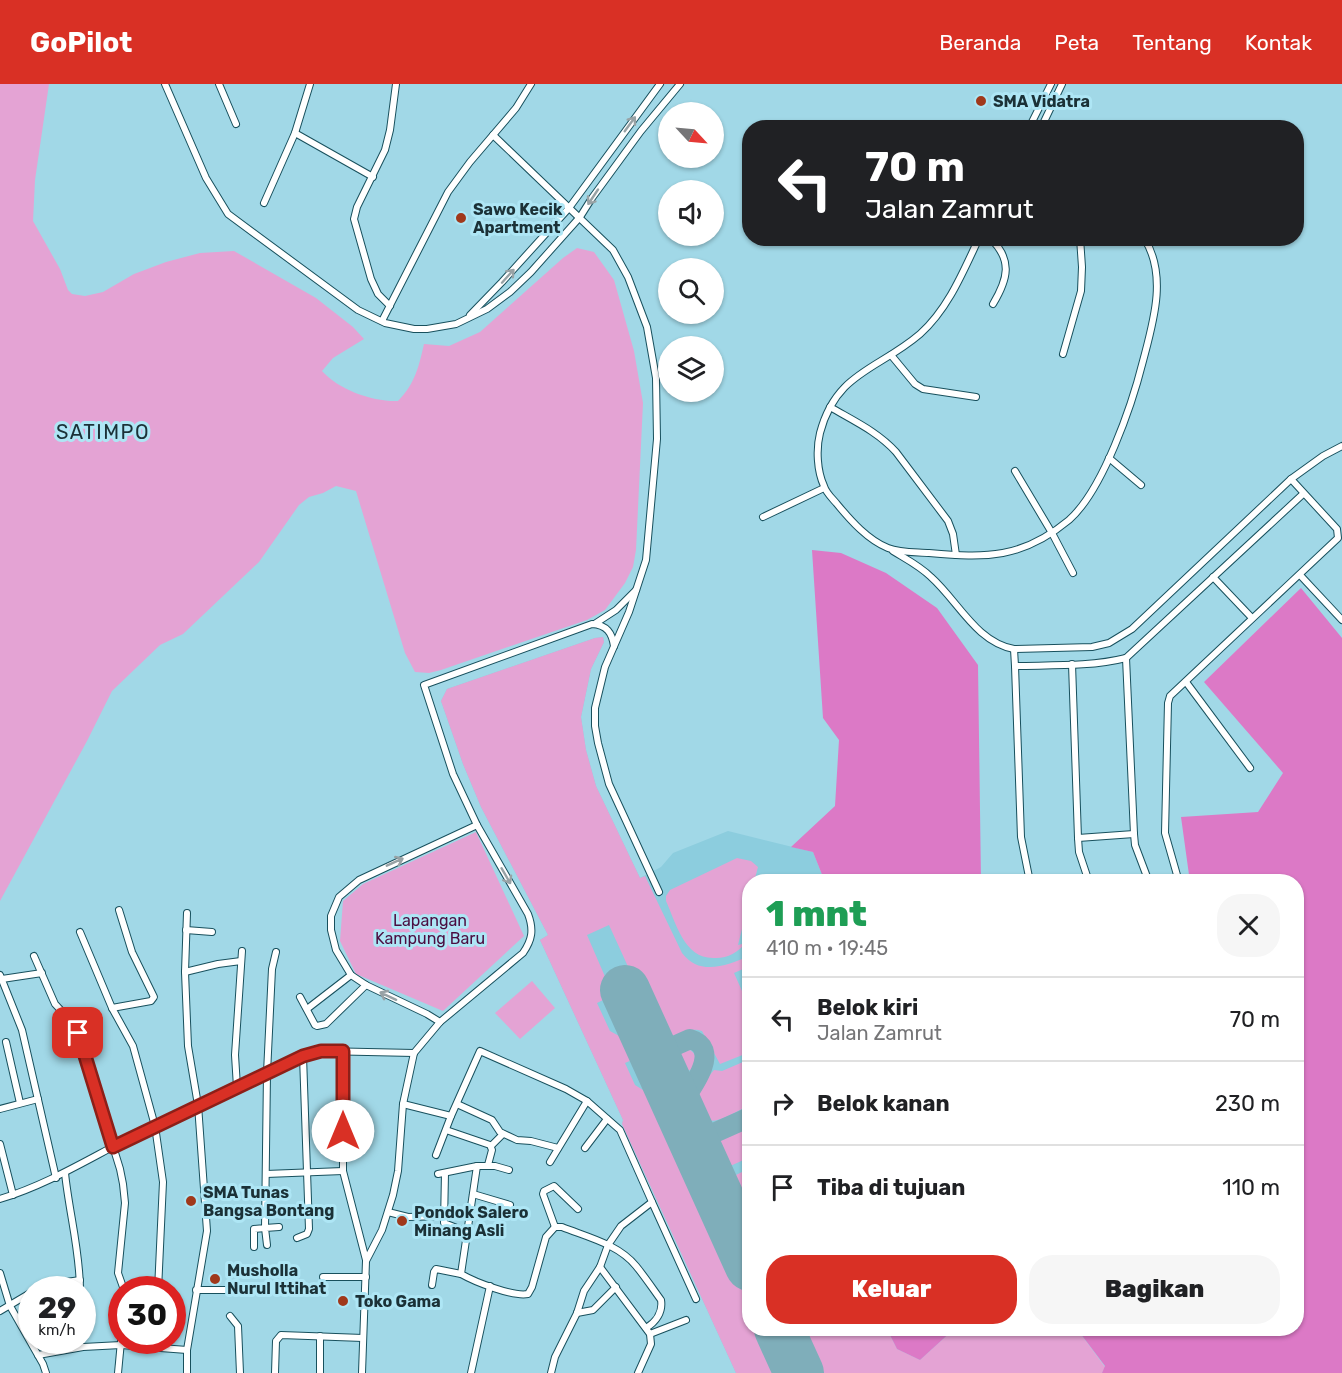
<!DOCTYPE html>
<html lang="id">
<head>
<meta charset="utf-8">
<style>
	body { margin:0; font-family:Rubik,sans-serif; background:#f6f6f6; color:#202124; height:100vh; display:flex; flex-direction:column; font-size:22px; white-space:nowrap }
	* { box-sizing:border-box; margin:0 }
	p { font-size:20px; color:#757577 }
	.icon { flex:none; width:33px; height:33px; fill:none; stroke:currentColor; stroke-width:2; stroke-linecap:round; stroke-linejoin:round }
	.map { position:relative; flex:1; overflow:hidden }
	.details { position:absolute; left:742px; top:790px; width:562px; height:462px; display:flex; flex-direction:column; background:#fff; border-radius:24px; box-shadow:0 2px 4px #0004 }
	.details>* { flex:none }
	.top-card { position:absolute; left:742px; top:36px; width:562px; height:126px; border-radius:24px; box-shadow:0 2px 4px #0004; background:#202124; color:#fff; overflow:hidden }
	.needle { width:39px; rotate:116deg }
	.fabs { position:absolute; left:658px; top:18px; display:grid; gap:12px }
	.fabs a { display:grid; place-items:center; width:66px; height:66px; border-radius:50%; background:#fff; box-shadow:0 2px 4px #0004; font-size:30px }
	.speed { position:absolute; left:18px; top:1192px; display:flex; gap:12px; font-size:30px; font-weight:700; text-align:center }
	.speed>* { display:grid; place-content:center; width:78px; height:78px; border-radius:50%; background:#fff; box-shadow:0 2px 4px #0004; line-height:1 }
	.speed small { font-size:15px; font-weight:400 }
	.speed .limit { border:9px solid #d22; background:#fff; color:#111 }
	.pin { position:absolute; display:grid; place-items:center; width:51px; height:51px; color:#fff; margin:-26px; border-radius:12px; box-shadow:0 3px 9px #0006 }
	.me { position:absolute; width:66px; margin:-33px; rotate:0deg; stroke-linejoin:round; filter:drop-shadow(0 0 4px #0008) }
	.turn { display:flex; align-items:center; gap:21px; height:126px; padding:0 24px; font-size:27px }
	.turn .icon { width:78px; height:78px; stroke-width:2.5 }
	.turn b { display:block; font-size:42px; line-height:51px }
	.round { display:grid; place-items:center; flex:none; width:63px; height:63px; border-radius:24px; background:#f6f6f6 }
	.overview { display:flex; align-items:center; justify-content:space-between; height:102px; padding:0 24px }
	h1 { font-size:36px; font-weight:800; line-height:45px; color:#1e9e55 }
	.primary-button { display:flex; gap:12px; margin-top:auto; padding:12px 24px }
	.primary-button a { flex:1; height:69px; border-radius:24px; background:#d93025; color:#fff; font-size:24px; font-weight:800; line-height:69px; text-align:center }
	.primary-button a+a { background:#f6f6f6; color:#202124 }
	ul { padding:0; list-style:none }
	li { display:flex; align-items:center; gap:18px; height:84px; padding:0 24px; border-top:2px solid #e0e0e0 }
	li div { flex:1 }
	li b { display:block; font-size:22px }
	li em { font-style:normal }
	header { display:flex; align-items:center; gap:36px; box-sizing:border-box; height:84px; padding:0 30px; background:#d93025; color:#fff }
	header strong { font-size:28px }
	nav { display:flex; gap:33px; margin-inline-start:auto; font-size:21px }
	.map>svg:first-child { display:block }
	.built { fill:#8ccdde }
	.green { fill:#e4a3d4 }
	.forest { fill:#dc79c6 }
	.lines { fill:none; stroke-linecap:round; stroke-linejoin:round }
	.taxiway { stroke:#7faeba; stroke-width:20 }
	.runway { stroke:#7faeba; stroke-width:50 }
	.street-casing { stroke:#18505d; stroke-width:8 }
	.street { stroke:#fff; stroke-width:6 }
	.oneway { stroke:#98a2a5 }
	.route-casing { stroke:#8d1f18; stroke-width:15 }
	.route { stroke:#d93025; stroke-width:10 }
	.poi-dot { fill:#a0381b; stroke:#aee6f5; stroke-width:2 }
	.labels { text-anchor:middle; stroke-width:6; stroke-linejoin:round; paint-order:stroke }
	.poi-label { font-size:16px; font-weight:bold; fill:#1b3137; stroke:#aee6f5; text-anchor:start }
	.park-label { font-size:16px; fill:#4b0d40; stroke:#aee6f5 }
	.quarter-label { font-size:20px; letter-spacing:1.5px; fill:#1b3137; stroke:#aee6f5 }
</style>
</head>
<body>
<header>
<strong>GoPilot</strong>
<nav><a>Beranda</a><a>Peta</a><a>Tentang</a><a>Kontak</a></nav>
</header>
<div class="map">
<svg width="1342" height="1289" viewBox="0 0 1342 1289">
	<rect width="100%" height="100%" fill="#a1d8e7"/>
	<path class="built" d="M603 553 604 558 591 585 581 633 586 666 596 702 640 794 661 783 673 769 728 747 813 768 825 798H750V1245H828L848 1289H736L622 1040 623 1036 540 856 548 851 481 723 463 680 441 617 447 605 595 554Z"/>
	<g class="green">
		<path d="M0 0H49L35 96 33 137 60 185 68 206 72 210 85 212 103 208 134 190 166 178 200 169 234 167 316 214 353 243 364 255 333 274 322 287C339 306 373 318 398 317 415 300 419 282 424 260L449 262 480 248 563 174 577 164 594 168 614 196 634 267 643 319 636 466 633 483 625 499 605 526 587 536 441 586 429 589 415 588 405 569 356 407 336 402 323 409 309 413 299 421 259 478 183 550 160 561 112 607 87 657 0 817Z"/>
		<path d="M603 553 604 558 591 585 581 633 586 666 596 702 640 794 645 792 682 869C700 893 727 881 750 872V882L734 889 750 925V968L720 980 702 947C689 942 674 952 662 957L609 841 587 851 613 911 597 919 610 947 637 962 641 972 625 979 635 1001 662 1018 750 1212V1245H765L785 1289H736L622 1040 623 1036 540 856 548 851 481 723 463 680 441 617 447 605 595 554Z"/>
		<path d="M476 748 524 852 443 927 356 890 340 857 343 817 363 800Z"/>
		<path d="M737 774 751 777 758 783 754 798H750V813L738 861 746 859C737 869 727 875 713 874 684 874 676 839 666 817V812L670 806Z"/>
		<path d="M532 897 555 924 520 955 495 929Z"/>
		<circle cx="685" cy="976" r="11"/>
		<path d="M750 975V1021C728 1031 704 1051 691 1021L700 1003 714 986 722 987Z"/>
		<path d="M750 1037V1073L726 1084 718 1080 712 1067C715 1048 735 1044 750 1037Z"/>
		<path d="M750 1084V1150L728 1102 732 1093Z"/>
		<path d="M793 1245H887L897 1265 920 1276 954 1245H1077L1105 1283 1102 1289H813Z"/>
	</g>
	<g class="forest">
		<path d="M812 466 841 469 886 489 937 524 978 581 981 798H825L813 768 791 763 835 722 839 656 823 634Z"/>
		<path d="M1301 504 1342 554V1289H1102L1105 1282 1077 1245H1298V798H1190L1181 733 1258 728 1283 689 1204 598Z"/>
		<path d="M887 1245H954L920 1276 897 1265Z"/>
	</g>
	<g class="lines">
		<g class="taxiway">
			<path d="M654 971 690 955C724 965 689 1008 678 1024"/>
			<path d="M687 1043 697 1051 705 1053 699 1070"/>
			<path d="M705 1053 750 1033"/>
		</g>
		<g class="runway">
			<path d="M625 906 750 1182"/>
			<path d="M779 1245 799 1289"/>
		</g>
		<defs>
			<g id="street">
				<path d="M165 0 206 94 228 130 358 226 385 239 414 245H427L456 240 487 225 510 208 531 188 580 133 592 114 641 47 680 0"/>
				<path d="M219 0 236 40"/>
				<path d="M1029 44 1051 0"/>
				<path d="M1041 44 1062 0"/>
				<path d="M295 49 373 93"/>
				<path d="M493 51 613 166 628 193 647 243 656 294 657 355 646 476 629 528 605 583 595 624V642L598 659 609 700 659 808"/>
				<path d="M264 119 295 49 310 0"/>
				<path d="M979 154C963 188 948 225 920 250 878 286 836 288 820 349 816 365 817 387 824 402 826 409 833 415 837 420 851 437 868 456 888 464 900 469 916 468 929 469 986 474 1022 475 1069 436 1103 406 1132 321 1143 277 1153 239 1168 191 1144 154"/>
				<path d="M990 154C1013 176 1008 195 993 220"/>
				<path d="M390 222 378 210 371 195 354 135 357 123 385 66 390 46 396 0"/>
				<path d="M470 231 502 198 569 124 660 0"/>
				<path d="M382 237 448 108 470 78 516 24 531 0"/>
				<path d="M1063 270 1081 207 1082 183 1080 154"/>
				<path d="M891 271 915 300 923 305 976 313"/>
				<path d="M830 323C854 337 878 348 896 368L948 437 953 450 956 471"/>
				<path d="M1109 374 1141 401"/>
				<path d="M1015 387 1052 449 1073 489"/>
				<path d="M763 433 824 404"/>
				<path d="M893 467C906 475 920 482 931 493 958 517 976 558 1014 565L1092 563 1109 559 1132 545 1291 395 1323 372 1342 362"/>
				<path d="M1300 491 1342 536"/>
				<path d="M1213 493 1252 534"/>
				<path d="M596 539 616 526 636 506"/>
				<path d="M1014 565 1015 582C1051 581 1090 583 1126 574L1303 410"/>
				<path d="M1126 574 1134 750 1135 761 1149 798"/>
				<path d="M1072 580 1078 754 1079 768 1089 798"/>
				<path d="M1015 582 1021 753 1030 798"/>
				<path d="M1186 598 1250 684"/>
				<path d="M1078 754 1134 750"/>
				<path d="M1179 798 1165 749 1168 619 1170 612 1338 454 1337 445 1291 395"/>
				<path d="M187 829 185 888 188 962 198 1021 207 1147 187 1266V1289"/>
				<path d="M186 846 212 848"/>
				<path d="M80 848 112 924 133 962 155 1042 163 1098 158 1206"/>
				<path d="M34 872 55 920 71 937 78 949 120 1085 123 1100 125 1119 118 1189 124 1206"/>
				<path d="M185 888 218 880 241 877"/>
				<path d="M0 891 22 946 56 1094"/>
				<path d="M2 895 42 889"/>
				<path d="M300 913 315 941 317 942 326 940 366 901"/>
				<path d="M112 924 151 917 154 913 132 868 119 826"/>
				<path d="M307 925 351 891"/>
				<path d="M440 938 427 930 366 901 351 891 336 866 331 846V832L339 813 359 796 477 741"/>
				<path d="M6 958 20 1019"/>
				<path d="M343 967V1087L366 1176"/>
				<path d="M237 1003 235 971 242 867"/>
				<path d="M403 1020 451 1032 480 967 566 1005 587 1017"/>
				<path d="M457 1020 492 1036 500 1048 517 1056 531 1057 558 1064"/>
				<path d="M0 1025 38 1015"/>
				<path d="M446 1046 490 1061 492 1066 488 1081"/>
				<path d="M0 1060 13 1111"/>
				<path d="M491 1062 503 1050"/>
				<path d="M585 1064 607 1035"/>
				<path d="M436 1071 451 1032"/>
				<path d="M550 1078 587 1017 620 1046 652 1118 621 1142 608 1161 600 1183 584 1207 577 1229 555 1273 551 1289"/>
				<path d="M509 1086 495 1082H477L461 1190C475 1198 513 1213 528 1210L532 1203 546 1153 555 1143H562C587 1153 618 1160 636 1182 645 1193 653 1205 661 1216 663 1228 656 1238 646 1244"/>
				<path d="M65 1089C69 1128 80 1167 80 1206"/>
				<path d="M445 1089 444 1139 467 1148"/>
				<path d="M266 1090 343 1087"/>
				<path d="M438 1090 477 1082"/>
				<path d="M473 1110 510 1121"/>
				<path d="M0 1115C43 1102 80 1080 120 1059 182 1028 245 996 310 969L321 967 414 969"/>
				<path d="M652 1118 696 1215"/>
				<path d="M388 1128 408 1133 443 1132"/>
				<path d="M555 1143 543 1110 544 1107 554 1102 578 1125"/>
				<path d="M297 1154 307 1150 309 1145 303 972"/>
				<path d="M267 1161 265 1144 279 1143"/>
				<path d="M254 1163V1145L265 1144 267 989 272 885 276 868"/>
				<path d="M600 1183 650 1250 651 1260 638 1289"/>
				<path d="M0 1189 10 1222 43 1280 46 1289"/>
				<path d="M323 1193H366"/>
				<path d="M432 1201 434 1188 436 1185 461 1190"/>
				<path d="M35 1206 53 1200 80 1196"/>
				<path d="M196 1206H230"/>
				<path d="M0 1227 32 1208"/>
				<path d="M577 1229 593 1226 616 1203"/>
				<path d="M230 1232 238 1242 240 1289"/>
				<path d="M650 1250 686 1236"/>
				<path d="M38 1271 83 1263 121 1261 187 1266"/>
				<path d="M118 1289 122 1247"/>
				<path d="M275 1289 276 1257 281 1251 363 1254"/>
				<path d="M320 1289V1252"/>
				<path d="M362 1289 366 1177 382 1146 393 1111 398 1087 403 1020 414 969 440 938 523 869C532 856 534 846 528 830L477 741 453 690 424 601 592 540C607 541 612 549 614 562"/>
				<path d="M471 1289 490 1202"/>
			</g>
		</defs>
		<use href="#street" class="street-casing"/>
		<use href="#street" class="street"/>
	</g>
	<defs><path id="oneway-shaft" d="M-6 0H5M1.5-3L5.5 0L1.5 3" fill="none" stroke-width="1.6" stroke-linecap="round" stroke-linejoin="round" transform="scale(1.5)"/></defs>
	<g class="oneway">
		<use href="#oneway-shaft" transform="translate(630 40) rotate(-54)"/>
		<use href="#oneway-shaft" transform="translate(593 113) rotate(124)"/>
		<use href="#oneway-shaft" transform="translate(508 192) rotate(-48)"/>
		<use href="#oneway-shaft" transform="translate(395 778) rotate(-24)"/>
		<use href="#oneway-shaft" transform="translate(506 792) rotate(60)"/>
		<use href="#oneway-shaft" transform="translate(388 912) rotate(-155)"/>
	</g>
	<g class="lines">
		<defs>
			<path id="route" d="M78 949 113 1063 303 972 321 967H343V1047"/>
		</defs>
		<use href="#route" class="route-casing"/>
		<use href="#route" class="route"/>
	</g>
	<g class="poi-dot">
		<circle cx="981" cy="17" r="6"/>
		<circle cx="461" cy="134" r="6"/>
		<circle cx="191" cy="1117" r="6"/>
		<circle cx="402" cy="1137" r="6"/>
		<circle cx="215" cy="1195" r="6"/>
		<circle cx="343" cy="1217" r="6"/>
	</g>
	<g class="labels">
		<g class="poi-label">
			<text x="993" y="23">SMA Vidatra</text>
			<text x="473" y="131">Sawo Kecik<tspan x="473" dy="18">Apartment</tspan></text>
			<text x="203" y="1114">SMA Tunas<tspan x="203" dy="18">Bangsa Bontang</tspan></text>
			<text x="414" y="1134">Pondok Salero<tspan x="414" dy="18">Minang Asli</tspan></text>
			<text x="227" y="1192">Musholla<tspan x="227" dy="18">Nurul Ittihat</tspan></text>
			<text x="355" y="1223">Toko Gama</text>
		</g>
		<g class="park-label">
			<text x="430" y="842">Lapangan<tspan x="430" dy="18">Kampung Baru</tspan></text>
		</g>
		<g class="quarter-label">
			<text x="103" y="355">SATIMPO</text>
		</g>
	</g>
</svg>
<div class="fabs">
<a><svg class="needle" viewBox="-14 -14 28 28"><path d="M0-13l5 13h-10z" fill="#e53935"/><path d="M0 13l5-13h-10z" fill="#757577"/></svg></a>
<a><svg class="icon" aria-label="sound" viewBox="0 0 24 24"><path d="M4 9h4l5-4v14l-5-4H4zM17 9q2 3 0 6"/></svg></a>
<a><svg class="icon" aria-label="search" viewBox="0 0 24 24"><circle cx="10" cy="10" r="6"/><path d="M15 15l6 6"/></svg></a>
<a><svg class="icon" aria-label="layers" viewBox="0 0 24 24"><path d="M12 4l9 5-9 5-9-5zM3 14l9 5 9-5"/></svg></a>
</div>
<div class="speed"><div>29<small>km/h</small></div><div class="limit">30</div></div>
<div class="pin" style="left:78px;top:949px;background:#d93025"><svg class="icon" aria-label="arrive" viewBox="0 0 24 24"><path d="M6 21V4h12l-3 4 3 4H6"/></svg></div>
<svg class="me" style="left:343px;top:1047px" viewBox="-20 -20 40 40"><circle r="19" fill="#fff"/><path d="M0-13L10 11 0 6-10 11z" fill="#d93025"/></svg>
<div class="top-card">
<div class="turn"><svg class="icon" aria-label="left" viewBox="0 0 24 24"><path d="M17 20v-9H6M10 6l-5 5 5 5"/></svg><div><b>70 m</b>Jalan Zamrut</div></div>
</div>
<section class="details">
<div class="overview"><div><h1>1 mnt</h1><p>410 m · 19:45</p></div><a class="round"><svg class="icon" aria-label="close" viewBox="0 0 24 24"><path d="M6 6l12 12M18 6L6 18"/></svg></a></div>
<ul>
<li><svg class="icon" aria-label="left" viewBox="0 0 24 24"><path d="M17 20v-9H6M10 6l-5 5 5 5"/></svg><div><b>Belok kiri</b><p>Jalan Zamrut</p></div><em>70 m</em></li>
<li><svg class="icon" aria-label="right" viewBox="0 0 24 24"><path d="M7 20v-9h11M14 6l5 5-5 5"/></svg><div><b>Belok kanan</b></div><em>230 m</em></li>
<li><svg class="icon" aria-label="arrive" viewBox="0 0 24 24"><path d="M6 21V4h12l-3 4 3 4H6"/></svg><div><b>Tiba di tujuan</b></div><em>110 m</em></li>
</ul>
<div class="primary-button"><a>Keluar</a><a>Bagikan</a></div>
</section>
</div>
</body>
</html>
